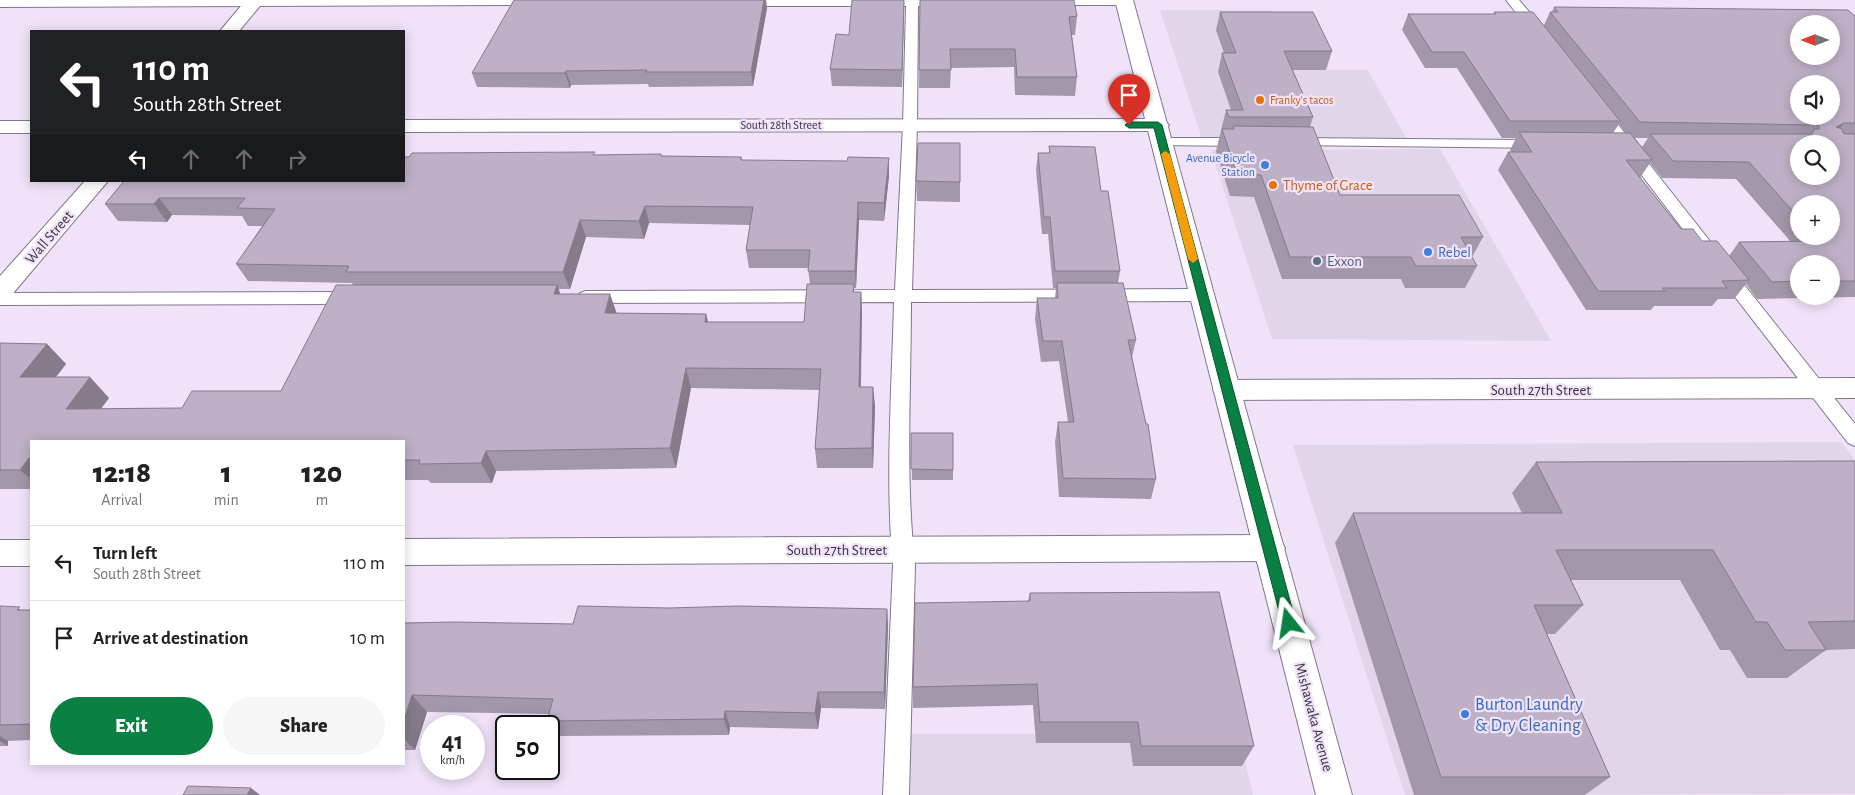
<!DOCTYPE html>
<html lang="en">
<head>
<meta charset="utf-8">
<style>
	body { margin:0; font-family:"Alegreya Sans",sans-serif; background:#f6f6f6; color:#222; height:100vh; display:flex; flex-direction:column; font-size:19px; white-space:nowrap }
	* { box-sizing:border-box; margin:0 }
	p { font-size:16px; color:#767676 }
	.icon { flex:none; width:28px; height:28px; fill:none; stroke:currentColor; stroke-width:2; stroke-linecap:round; stroke-linejoin:round }
	.map { position:relative; flex:1; overflow:hidden }
	.sheet { position:absolute; left:30px; top:440px; width:375px; height:325px; display:flex; flex-direction:column; background:#fff; border-radius:0px; box-shadow:0 2px 12px #0003 }
	.sheet>* { flex:none }
	.top-card { position:absolute; left:30px; top:30px; width:375px; height:152px; border-radius:0px; box-shadow:0 2px 12px #0003; background:#202124; color:#fff; overflow:hidden }
	.needle { width:32px; rotate:270deg }
	.buttons { position:absolute; left:1790px; top:15px; display:grid; gap:10px }
	.buttons a { display:grid; place-items:center; width:50px; height:50px; border-radius:50%; background:#fff; box-shadow:0 2px 12px #0003; font-size:25px }
	.speed { position:absolute; left:420px; top:715px; display:flex; gap:10px; font-size:25px; font-weight:700; text-align:center }
	.speed>* { display:grid; place-content:center; width:65px; height:65px; border-radius:50%; background:#fff; box-shadow:0 2px 12px #0003; line-height:1 }
	.speed small { font-size:12px; font-weight:400 }
	.speed .limit { border:2px solid #111; border-radius:8px; background:#fff; color:#111 }
	.pin { position:absolute; display:grid; place-items:center; width:42px; height:42px; color:#fff; margin:-51px -21px; border-radius:50% 50% 50% 0; rotate:-45deg; box-shadow:0 0 5px #0007 }
	.pin .icon { rotate:45deg }
	.me { position:absolute; width:55px; margin:-28px; rotate:345deg; stroke-linejoin:round; filter:drop-shadow(0 0 4px #0008) }
	.turn { display:flex; align-items:center; gap:18px; height:105px; padding:0 20px; font-size:22px }
	.turn .icon { width:65px; height:65px; stroke-width:2.5 }
	.turn b { display:block; font-size:35px; line-height:42px }
	.lanes { display:flex; align-items:center; height:48px; padding:0 20px; background:#0003; justify-content:center; gap:25px; direction:ltr }
	.lanes .off { opacity:.35 }
	.eta { display:flex; justify-content:space-evenly; align-items:center; height:85px; text-align:center }
	.eta b { font-size:30px; font-weight:800; line-height:35px }
	.primary-button { display:flex; gap:10px; margin-top:auto; padding:10px 20px }
	.primary-button a { flex:1; height:58px; border-radius:30px; background:#0b8043; color:#fff; font-size:20px; font-weight:800; line-height:58px; text-align:center }
	.primary-button a+a { background:#f6f6f6; color:#222 }
	ul { padding:0; list-style:none }
	li { display:flex; align-items:center; gap:15px; height:75px; padding:0 20px; border-top:1px solid #e0e0e0 }
	li div { flex:1 }
	li b { display:block; font-size:19px }
	li em { font-style:normal }
	.map>svg:first-child { display:block }
	.commercial { fill:#e1d6e9 }
	.lines { fill:none; stroke-linecap:round; stroke-linejoin:round }
	.service-casing { stroke:#83768a; stroke-width:2 }
	.minor-casing { stroke:#83768a; stroke-width:2 }
	.secondary-casing { stroke:#83768a; stroke-width:2 }
	.service { fill:#fff; fill-rule:evenodd }
	.minor { fill:#fff; fill-rule:evenodd }
	.secondary { fill:#fff; fill-rule:evenodd }
	.wall { fill:#a397aa; fill-rule:evenodd }
	.shaded-wall { fill:#857b8b }
	.building { fill:#beb0c6; stroke:#857b8b; fill-rule:evenodd }
	.route { fill:#0b8043; stroke:#07532c }
	.slow { fill:#f59e0b }
	.food-dot { fill:#e8710a; stroke:#f0e2f9; stroke-width:2 }
	.shop-dot { fill:#3f7fe0; stroke:#f0e2f9; stroke-width:2 }
	.service-dot { fill:#5c6f8a; stroke:#f0e2f9; stroke-width:2 }
	.labels { text-anchor:middle; stroke-width:4.5; stroke-linejoin:round; paint-order:stroke }
	.far-food-label { font-size:12px; fill:#c56008; stroke:#f0e2f9; text-anchor:start }
	.far-street-label { font-size:12px; fill:#39343d; stroke:#f0e2f9 }
	.far-shop-label { font-size:12px; fill:#366cbe; stroke:#f0e2f9; text-anchor:end }
	.food-label { font-size:15px; fill:#c56008; stroke:#f0e2f9; text-anchor:start }
	.street-label { font-size:15px; fill:#39343d; stroke:#f0e2f9 }
	.shop-label { font-size:15px; fill:#366cbe; stroke:#f0e2f9; text-anchor:start }
	.service-label { font-size:15px; fill:#4e5e75; stroke:#f0e2f9; text-anchor:start }
	.near-shop-label { font-size:18px; fill:#366cbe; stroke:#f0e2f9; text-anchor:start }
</style>
</head>
<body>
<div class="map">
<svg width="1855" height="795" viewBox="0 0 1855 795">
	<rect width="100%" height="100%" fill="#f0e2f9"/>
	<g class="commercial">
		<path d="M1160 10H1272L1301 70H1368L1406 138 1202 139Z"/>
		<path d="M1440 149 1551 341 1272 339 1211 150Z"/>
		<path d="M1841 442 1855 460V794L1405 795 1293 445Z"/>
		<path d="M1027 603 1241 745 1253 795H909L910 734H1035Z"/>
	</g>
	<g class="lines">
		<defs>
			<g id="service">
				<path d="M0 0H544L545 1 539 5 0 7Z"/>
				<path d="M736 0H949L950 2 944 6H918L917 125 912 290 1203 289 1209 291 1212 295 1209 299 1203 301 911 302C911 389 905 478 915 565L909 795H883L893 565C885 478 892 389 894 302L586 303 580 301 577 297 580 293 586 291 895 290 903 125 906 6H741L737 5 735 2Z"/>
				<path d="M1044 0H1129L1130 1 1124 5H1049L1045 4Z"/>
				<path d="M1506 0H1519L1542 27 1543 30 1542 33H1532Z"/>
				<path d="M1600 107 1605 108 1713 245 1715 249 1713 253 1707 254 1701 253 1593 111 1595 108Z"/>
				<path d="M1162 138H1243L1248 139 1250 142 1248 145 1243 146 1157 145 1155 142 1157 139Z"/>
				<path d="M1293 138 1538 140 1543 141 1545 144 1543 147 1538 148 1288 145 1286 142 1288 139Z"/>
				<path d="M1724 265 1730 267 1855 424V446L1848 443 1718 275 1716 271 1718 267Z"/>
				<path d="M354 292 360 294 363 298 360 302 354 304 0 305V293Z"/>
			</g>
			<g id="minor">
				<path d="M246 0H265L239 31H220Z"/>
				<path d="M1158 119 1165 121 1169 125 1165 129 1158 131 404 132V120Z"/>
				<rect x="0" y="121" width="31" height="12"/>
				<path d="M85 181H108L9 298 0 301V276Z"/>
				<path d="M1855 378V398L1227 400 1217 397 1213 390 1217 383 1227 380Z"/>
				<path d="M1269 535 1280 539 1285 548 1280 557 1269 561 404 565V539Z"/>
				<rect x="0" y="540" width="31" height="26"/>
			</g>
			<path id="secondary" d="M1115 0H1133L1352 795H1316Z"/>
		</defs>
		<use href="#service" class="service-casing"/>
		<use href="#minor" class="minor-casing"/>
		<use href="#secondary" class="secondary-casing"/>
		<use href="#service" class="service"/>
		<use href="#minor" class="minor"/>
		<use href="#secondary" class="secondary"/>
	</g>
	<g class="wall">
		<path d="M920 0 1077 16 1075 35H1072L1077 77 1075 96 1015 95 1014 67 951 68 950 88H919Z"/>
		<path d="M904 7 902 87 832 86 830 69 849 35Z"/>
		<path d="M1554 7 1855 16V297L1757 299 1746 284 1734 299H1718L1712 306H1654L1651 310H1586L1498 170 1508 152H1511L1510 150 1516 138H1502L1457 68H1425L1402 30 1408 14H1494V12L1544 25 1550 12H1552ZM1619 124 1626 133H1613ZM1635 138H1648L1642 147ZM1650 163 1662 178 1736 179 1791 242H1739L1729 256 1702 241 1681 229 1640 178ZM1799 204 1831 236H1799ZM1799 264H1831V296H1799Z"/>
		<path d="M767 8 753 86 649 87 648 84 571 85 570 88 477 87 472 73Z"/>
		<path d="M1220 12 1332 51 1326 70H1292L1313 117 1310 127 1340 195 1483 237 1472 257 1477 266 1465 288H1405L1401 279H1282L1254 197 1230 196 1216 151 1226 110H1231L1218 72 1222 53H1224L1216 30Z"/>
		<path d="M1049 146 1101 191 1120 271 1118 283 1136 340 1132 357 1156 479 1151 499 1059 497 1055 442 1058 422H1068L1059 361 1041 362 1035 319 1037 298H1055L1056 288H1053L1048 234H1042L1036 170 1038 153H1049Z"/>
		<path d="M595 155 741 157 742 160 889 176 884 221 859 220 856 288H854V292H861L862 312 861 387H873L875 407 873 468H817L815 449 820 390 691 388 676 468 496 471 492 483H431L428 480H404V441H31V489H0V343L47 344 66 364 56 377 109 398 100 409 182 408 281 391 353 285 352 283 248 281 236 264 262 226H248L242 216 172 215 167 222 118 221 105 204 124 181ZM649 223 750 225 746 250 749 268H808L810 284 804 322H708L706 314 616 313 560 294 559 289H570L586 237 644 239Z"/>
		<path d="M916 181 960 182V202L917 201Z"/>
		<path d="M911 433 953 470V480H912Z"/>
		<path d="M1855 461V649L1826 650 1787 678H1747L1730 650H1720L1680 580H1571L1583 605 1555 634H1547L1610 777 1585 795H1414L1335 543 1353 513H1522L1512 493 1536 462Z"/>
		<path d="M1030 593 1254 746 1242 766H1133L1130 743H1036L1033 705 913 708V687L1028 601Z"/>
		<path d="M0 606 24 610H31V740L8 741V746H0Z"/>
		<path d="M669 608 887 609 888 627 885 709 821 708 818 729 730 727 729 735 558 736 547 721 549 714 427 712 415 750H404V623L573 624Z"/>
	</g>
	<g class="shaded-wall">
		<path d="M764 0H766L767 8 753 86 751 72Z"/>
		<path d="M904 0V7L902 87V70Z"/>
		<path d="M566 71 571 85 570 88 565 73Z"/>
		<path d="M1844 123 1831 139 1836 127Z"/>
		<path d="M889 158V176L884 221V203Z"/>
		<path d="M159 198 172 215 167 222 154 204Z"/>
		<path d="M858 202 859 220 856 288 855 271Z"/>
		<path d="M645 206 649 223 644 239 639 221Z"/>
		<path d="M580 220 586 237 570 289 563 272Z"/>
		<path d="M557 285 564 305 554 294Z"/>
		<path d="M861 292 862 312 860 407 859 387Z"/>
		<path d="M610 294 617 314 605 313Z"/>
		<path d="M706 314 711 334 705 322Z"/>
		<path d="M47 344 66 364 40 397 20 377Z"/>
		<path d="M686 368 691 388 676 468 670 448Z"/>
		<path d="M90 377 109 398 86 429 66 409Z"/>
		<path d="M873 387 875 407 873 468 872 448Z"/>
		<path d="M486 451 496 471 492 483 481 463Z"/>
		<path d="M29 458 31 460V479L20 470Z"/>
		<path d="M887 609 888 627 885 709 884 692Z"/>
		<path d="M818 692 821 708 818 729 815 713Z"/>
		<path d="M412 695 427 712 415 750 404 739V720Z"/>
		<path d="M725 711 730 727 729 735 724 719Z"/>
		<path d="M0 736 8 741V746L0 741Z"/>
		<path d="M251 788 260 795H247Z"/>
	</g>
	<g class="building">
		<path d="M514 0H764L751 72H646L647 70 566 71 565 73H472Z"/>
		<path d="M852 0H904L902 70 830 69 836 34 849 35Z"/>
		<path d="M920 0H1074L1077 16 1069 17 1077 77H1017L1015 49H950L951 70H919Z"/>
		<path d="M1554 7 1848 10 1855 16V123H1844L1836 127 1842 129 1844 134H1855V281H1831V264H1799V281L1772 282 1739 242 1819 241 1815 236H1831V204H1799V218L1749 162 1673 161 1650 134H1812L1814 129H1819V125L1640 122 1550 12H1558ZM1799 24H1831V56H1799ZM1799 84H1831V116H1799ZM1799 144H1831V176H1799Z"/>
		<path d="M1220 12H1313L1332 51H1284L1313 117H1229L1226 110H1243L1222 53H1236Z"/>
		<path d="M1494 12H1533L1620 121H1510L1464 52H1432L1408 14H1496Z"/>
		<path d="M1233 126 1313 127 1340 195H1459L1483 237H1461L1477 266H1416L1411 257H1290L1261 175 1237 174 1222 129H1234Z"/>
		<path d="M1519 132 1630 133 1652 160H1626L1681 229H1693L1702 241H1717L1749 280 1722 281 1727 288H1662L1665 291H1598L1508 152H1532Z"/>
		<path d="M918 143H960V182L916 181Z"/>
		<path d="M1049 146 1095 147 1101 191H1108L1120 271H1055L1050 217H1044L1038 153H1050Z"/>
		<path d="M595 152 593 155 661 154V156L741 157V160L847 161 848 157 889 158 884 203 858 202 855 271H808L810 250H746L753 207 645 206 639 221 580 220 563 272H346L349 266 236 264 275 209 237 208 245 198H159L154 204H105L124 181H404V157H409L412 153Z"/>
		<path d="M1057 283H1123L1136 340H1128L1146 424H1148L1156 479 1063 478 1058 422H1074L1062 341H1043L1037 298H1058Z"/>
		<path d="M807 284H854L853 292H861L859 387H873L872 448 815 449 821 369 686 368 670 448 486 451 481 463 419 464 420 460H404V441H31V458H29L20 470H0V343L47 344 20 377H90L66 409 182 408 192 391H281L336 285H557L554 294H610L605 313 706 314 705 322H804Z"/>
		<path d="M911 433H953V470L911 469Z"/>
		<path d="M1855 461V621L1808 622 1826 650H1785L1767 622H1756L1713 550H1556L1583 605H1534L1610 777H1441L1353 513H1562L1536 462Z"/>
		<path d="M1219 592 1254 746H1141L1138 722H1040L1037 684 913 687 915 603 1030 601V593Z"/>
		<path d="M0 606 20 607 17 610H31V724L0 725Z"/>
		<path d="M578 606 669 608 737 606 887 609 884 692H818L815 713 725 711 724 719 547 721 553 699 412 695 404 720V623L454 622 573 624Z"/>
		<path d="M188 786 251 788 247 795H183Z"/>
	</g>
	<path class="route" d="M1158 122 1162 125 1296 623 1294 628 1289 630 1284 628 1282 623 1154 128H1129L1125 125 1129 122Z"/>
	<path class="slow" d="M1165 151 1170 154 1198 259 1193 263 1188 259 1161 154Z"/>
	<g class="food-dot">
		<circle cx="1260" cy="100" r="5"/>
		<circle cx="1273" cy="185" r="5"/>
	</g>
	<g class="shop-dot">
		<circle cx="1265" cy="165" r="5"/>
		<circle cx="1428" cy="252" r="5"/>
		<circle cx="1465" cy="714" r="5"/>
	</g>
	<circle class="service-dot" cx="1317" cy="261" r="5"/>
	<g class="labels">
		<g class="far-food-label">
			<text x="1270" y="104">Franky's tacos</text>
		</g>
		<g class="far-street-label">
			<text x="781" y="129">South 28th Street</text>
		</g>
		<g class="far-shop-label">
			<text x="1255" y="162">Avenue Bicycle<tspan x="1255" dy="14">Station</tspan></text>
		</g>
		<g class="food-label">
			<text x="1283" y="190">Thyme of Grace</text>
		</g>
		<g class="street-label">
			<text transform="translate(49 237) rotate(-49)" y="5">Wall Street</text>
			<text x="1541" y="395">South 27th Street</text>
			<text x="837" y="555">South 27th Street</text>
			<text transform="translate(1314 717) rotate(75)" y="5">Mishawaka Avenue</text>
		</g>
		<g class="shop-label">
			<text x="1438" y="257">Rebel</text>
		</g>
		<g class="service-label">
			<text x="1327" y="266">Exxon</text>
		</g>
		<g class="near-shop-label">
			<text x="1475" y="710">Burton Laundry<tspan x="1475" dy="21">&amp; Dry Cleaning</tspan></text>
		</g>
	</g>
</svg>
<div class="buttons">
<a><svg class="needle" viewBox="-14 -14 28 28"><path d="M0-13l5 13h-10z" fill="#e53935"/><path d="M0 13l5-13h-10z" fill="#767676"/></svg></a>
<a><svg class="icon" aria-label="sound" viewBox="0 0 24 24"><path d="M4 9h4l5-4v14l-5-4H4zM17 9q2 3 0 6"/></svg></a>
<a><svg class="icon" aria-label="search" viewBox="0 0 24 24"><circle cx="10" cy="10" r="6"/><path d="M15 15l6 6"/></svg></a>
<a>+</a>
<a>−</a>
</div>
<div class="speed"><div>41<small>km/h</small></div><div class="limit">50</div></div>
<div class="pin" style="left:1129px;top:125px;background:#d93025"><svg class="icon" aria-label="arrive" viewBox="0 0 24 24"><path d="M6 21V4h12l-3 4 3 4H6"/></svg></div>
<svg class="me" style="left:1289px;top:623px" viewBox="-20 -20 40 40"><path d="M0-17L14 15 0 8-14 15z" fill="#0b8043" stroke="#fff" stroke-width="4"/></svg>
<div class="top-card">
<div class="turn"><svg class="icon" aria-label="left" viewBox="0 0 24 24"><path d="M17 20v-9H6M10 6l-5 5 5 5"/></svg><div><b>110 m</b>South 28th Street</div></div>
<div class="lanes"><svg class="icon" aria-label="left" viewBox="0 0 24 24"><path d="M17 20v-9H6M10 6l-5 5 5 5"/></svg><svg class="icon off" aria-label="ahead" viewBox="0 0 24 24"><path d="M12 20V5M6 11l6-6 6 6"/></svg><svg class="icon off" aria-label="ahead" viewBox="0 0 24 24"><path d="M12 20V5M6 11l6-6 6 6"/></svg><svg class="icon off" aria-label="right" viewBox="0 0 24 24"><path d="M7 20v-9h11M14 6l5 5-5 5"/></svg></div>
</div>
<section class="sheet">
<div class="eta">
<div><b>12:18</b><p>Arrival</p></div>
<div><b>1</b><p>min</p></div>
<div><b>120</b><p>m</p></div>
</div>
<ul>
<li><svg class="icon" aria-label="left" viewBox="0 0 24 24"><path d="M17 20v-9H6M10 6l-5 5 5 5"/></svg><div><b>Turn left</b><p>South 28th Street</p></div><em>110 m</em></li>
<li><svg class="icon" aria-label="arrive" viewBox="0 0 24 24"><path d="M6 21V4h12l-3 4 3 4H6"/></svg><div><b>Arrive at destination</b></div><em>10 m</em></li>
</ul>
<div class="primary-button"><a>Exit</a><a>Share</a></div>
</section>
</div>
</body>
</html>
